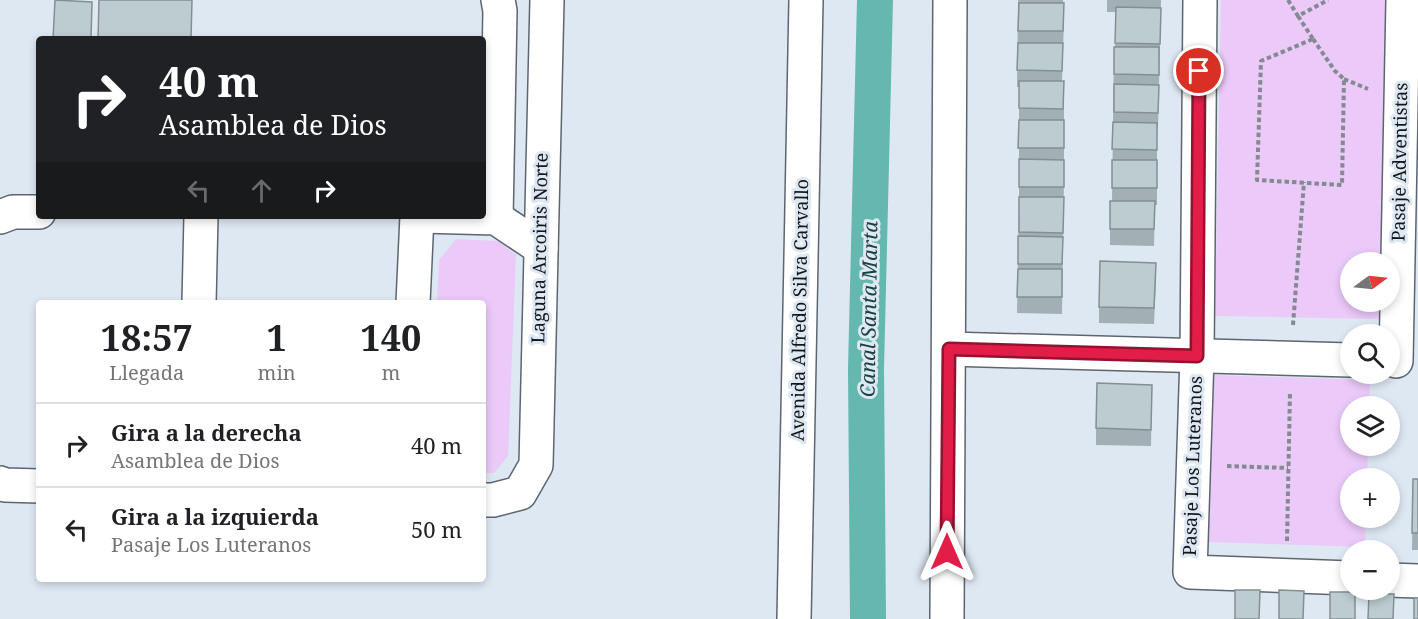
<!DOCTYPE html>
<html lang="es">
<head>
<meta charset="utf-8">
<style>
	body { margin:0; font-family:"Noto Serif",serif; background:#f6f6f6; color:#202124; height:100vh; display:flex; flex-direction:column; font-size:22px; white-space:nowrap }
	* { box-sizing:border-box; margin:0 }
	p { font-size:20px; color:#757577 }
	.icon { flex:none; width:33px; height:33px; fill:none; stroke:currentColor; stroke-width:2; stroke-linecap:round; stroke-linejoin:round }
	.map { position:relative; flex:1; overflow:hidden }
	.sheet { position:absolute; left:36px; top:300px; width:450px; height:282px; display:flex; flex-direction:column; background:#fff; border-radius:6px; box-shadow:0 3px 9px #0003 }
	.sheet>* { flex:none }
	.hud { position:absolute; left:36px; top:36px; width:450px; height:183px; border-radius:6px; box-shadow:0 3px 9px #0003; background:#202124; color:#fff; overflow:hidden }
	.needle { width:39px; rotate:75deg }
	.buttons { position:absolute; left:1340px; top:252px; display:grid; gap:12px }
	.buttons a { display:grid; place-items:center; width:60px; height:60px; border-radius:50%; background:#fff; box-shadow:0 3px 9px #0003; font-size:30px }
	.pin { position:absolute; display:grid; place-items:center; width:51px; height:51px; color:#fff; margin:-26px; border:3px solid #fff; border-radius:50%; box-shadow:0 2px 6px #0007 }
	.me { position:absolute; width:66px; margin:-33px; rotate:0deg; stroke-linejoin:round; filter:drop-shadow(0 0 4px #0008) }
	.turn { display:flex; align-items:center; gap:21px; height:126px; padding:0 24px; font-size:27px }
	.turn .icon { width:78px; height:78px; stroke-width:2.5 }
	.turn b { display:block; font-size:42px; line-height:51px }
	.lanes { display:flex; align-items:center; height:57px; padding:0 24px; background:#0003; justify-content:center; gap:30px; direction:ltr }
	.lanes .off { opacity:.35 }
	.eta { display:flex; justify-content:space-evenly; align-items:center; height:102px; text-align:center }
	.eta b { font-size:36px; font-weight:700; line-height:42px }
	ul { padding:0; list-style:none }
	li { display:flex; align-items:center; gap:18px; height:84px; padding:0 24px; border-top:2px solid #e0e0e0 }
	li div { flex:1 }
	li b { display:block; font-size:22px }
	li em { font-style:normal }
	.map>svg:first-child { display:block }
	.green { fill:#ebc9f9 }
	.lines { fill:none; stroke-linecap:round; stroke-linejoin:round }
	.canal { stroke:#64b8af; stroke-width:36 }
	.minor-casing { stroke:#5d666f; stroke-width:36 }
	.tertiary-casing { stroke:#5d666f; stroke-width:36 }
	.path { stroke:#838a91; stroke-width:4; stroke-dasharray:4.5 3; stroke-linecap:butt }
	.minor { stroke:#fff; stroke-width:33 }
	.tertiary { stroke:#fff; stroke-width:33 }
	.wall { fill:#a2afb4 }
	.building { fill:#bcccd1; stroke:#848f92; stroke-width:1.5 }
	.route-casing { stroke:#92132f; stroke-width:15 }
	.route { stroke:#e11d48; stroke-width:10 }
	.labels { text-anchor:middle; stroke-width:6; stroke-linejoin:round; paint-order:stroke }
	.street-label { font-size:18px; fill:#111518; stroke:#dee8f3 }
	.water-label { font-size:20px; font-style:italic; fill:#19413d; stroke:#dee8f3 }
</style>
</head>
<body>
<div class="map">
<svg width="1418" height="619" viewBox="0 0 1418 619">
	<rect width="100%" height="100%" fill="#dee8f3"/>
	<g class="green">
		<path d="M1221 0H1387L1381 262H1350V302H1380L1379 319 1215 316Z"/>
		<path d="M456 239 498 241 516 255 508 456 494 473H483V303H437L439 260Z"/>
		<path d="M1213 375 1370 380 1369 406H1350V446H1368L1367 478H1350V518H1366L1365 547 1208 542Z"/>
	</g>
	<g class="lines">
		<path class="canal" d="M868 619 866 369 875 0"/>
		<defs>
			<g id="minor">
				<path d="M1200 0 1197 356 1190 572 1350 578"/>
				<path d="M421 216 496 218 541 248"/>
				<path d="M0 217 13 212H39"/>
				<path d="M496 218 500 11 498 0"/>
				<path d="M199 303 201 216"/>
				<path d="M413 303 417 216"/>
				<path d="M949 349 1350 360"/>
				<path d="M1396 361 1403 0"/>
				<path d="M0 483 5 485 39 486"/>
				<path d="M483 500H493L520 493 536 465 547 0"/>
				<path d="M1389 580 1418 581"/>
				<path d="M794 619 806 0"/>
			</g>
			<path id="tertiary" d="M947 619 950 0"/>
		</defs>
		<use href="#minor" class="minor-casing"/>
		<use href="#tertiary" class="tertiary-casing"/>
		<g class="path">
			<path d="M1288 0 1298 16 1328 0"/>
			<path d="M1298 16 1313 39"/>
			<path d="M1313 39 1335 71 1344 79 1342 185 1257 180 1261 61Z"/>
			<path d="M1344 79 1368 89"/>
			<path d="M1293 325 1304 182"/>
			<path d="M1227 466 1288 468"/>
			<path d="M1287 541 1290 392"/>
		</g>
		<use href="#minor" class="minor"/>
		<use href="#tertiary" class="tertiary"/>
	</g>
	<g class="wall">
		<path d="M1018 0H1063L1064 20 1062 81H1064V177L1062 314 1017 313 1019 197V87H1017Z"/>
		<path d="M1107 0H1161L1158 129H1157V205H1155L1154 246 1110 245V201H1112L1114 47H1115L1116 12H1107Z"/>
		<path d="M1156 279 1154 324 1099 323V307Z"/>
		<path d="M1152 385 1151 446 1096 445V428Z"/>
		<path d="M1413 479H1418V550H1412Z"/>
	</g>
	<g class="building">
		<path d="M55 0 92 2 91 39H53Z"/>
		<path d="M99 0H192L191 39H98Z"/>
		<path d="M1019 3H1064L1063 31H1018Z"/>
		<path d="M1116 7 1161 8 1160 44 1115 43Z"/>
		<path d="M1018 43H1063L1062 71 1017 70Z"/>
		<path d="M1114 47H1159V75L1114 74Z"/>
		<path d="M1019 81H1064L1063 109 1019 108Z"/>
		<path d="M1114 84 1159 85 1158 113 1114 112Z"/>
		<path d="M1019 120H1064V148H1018Z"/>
		<path d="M1113 122 1157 123V150L1112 149Z"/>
		<path d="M1019 159 1064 160V187H1019Z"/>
		<rect x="1112" y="160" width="45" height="28"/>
		<path d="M1019 197H1064L1063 233 1019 232Z"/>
		<path d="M1110 201H1155L1154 229H1110Z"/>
		<path d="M1018 236 1063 237 1062 264H1018Z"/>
		<path d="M1100 261 1156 263 1154 308 1099 307Z"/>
		<path d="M1018 269H1062V297H1017Z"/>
		<path d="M1097 383 1152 385 1151 430 1096 428Z"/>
		<path d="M1413 479H1418V533H1412Z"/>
		<path d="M1235 590H1260L1259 619H1235Z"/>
		<path d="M1279 590 1304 591 1303 619H1279Z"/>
		<rect x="1330" y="592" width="25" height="27"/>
		<path d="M1369 594H1394L1393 619H1368Z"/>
		<rect x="1414" y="598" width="4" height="21"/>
	</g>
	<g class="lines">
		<defs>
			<path id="route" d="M947 552 949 349 1197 356 1199 71"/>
		</defs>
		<use href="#route" class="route-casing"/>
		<use href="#route" class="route"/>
	</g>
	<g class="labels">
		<g class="street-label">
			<text transform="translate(1400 162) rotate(-89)" y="6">Pasaje Adventistas</text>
			<text transform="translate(540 248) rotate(-89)" y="6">Laguna Arcoiris Norte</text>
			<text transform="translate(800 310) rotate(-89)" y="6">Avenida Alfredo Silva Carvallo</text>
			<text transform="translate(1193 466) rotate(-88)" y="6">Pasaje Los Luteranos</text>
		</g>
		<g class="water-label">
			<text transform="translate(869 309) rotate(-89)" y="7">Canal Santa Marta</text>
		</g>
	</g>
</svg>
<div class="buttons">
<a><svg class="needle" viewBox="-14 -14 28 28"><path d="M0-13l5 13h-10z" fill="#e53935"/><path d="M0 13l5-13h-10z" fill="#757577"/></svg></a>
<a><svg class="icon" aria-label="search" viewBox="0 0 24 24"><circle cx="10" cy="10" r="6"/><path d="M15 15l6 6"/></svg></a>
<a><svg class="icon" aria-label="layers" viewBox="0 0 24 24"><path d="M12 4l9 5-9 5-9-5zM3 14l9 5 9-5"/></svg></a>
<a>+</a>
<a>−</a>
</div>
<div class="pin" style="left:1199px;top:71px;background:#d93025"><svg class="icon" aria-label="arrive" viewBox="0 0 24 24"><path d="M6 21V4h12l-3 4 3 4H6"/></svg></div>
<svg class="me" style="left:947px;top:552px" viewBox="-20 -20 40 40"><path d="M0-17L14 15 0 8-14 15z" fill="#e11d48" stroke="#fff" stroke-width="4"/></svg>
<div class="hud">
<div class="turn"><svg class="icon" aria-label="right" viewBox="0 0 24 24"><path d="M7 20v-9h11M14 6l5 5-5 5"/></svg><div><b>40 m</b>Asamblea de Dios</div></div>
<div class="lanes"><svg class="icon off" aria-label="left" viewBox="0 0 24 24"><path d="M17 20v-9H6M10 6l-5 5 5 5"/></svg><svg class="icon off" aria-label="ahead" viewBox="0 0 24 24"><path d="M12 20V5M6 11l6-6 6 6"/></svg><svg class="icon" aria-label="right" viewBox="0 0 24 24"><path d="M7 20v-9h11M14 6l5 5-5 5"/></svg></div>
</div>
<section class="sheet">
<div class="eta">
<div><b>18:57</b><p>Llegada</p></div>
<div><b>1</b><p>min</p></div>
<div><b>140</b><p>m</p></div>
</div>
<ul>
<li><svg class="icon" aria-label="right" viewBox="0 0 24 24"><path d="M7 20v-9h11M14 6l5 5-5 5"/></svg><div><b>Gira a la derecha</b><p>Asamblea de Dios</p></div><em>40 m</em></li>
<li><svg class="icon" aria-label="left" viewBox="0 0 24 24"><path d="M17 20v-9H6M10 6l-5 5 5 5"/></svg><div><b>Gira a la izquierda</b><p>Pasaje Los Luteranos</p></div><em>50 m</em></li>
</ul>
</section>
</div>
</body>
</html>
